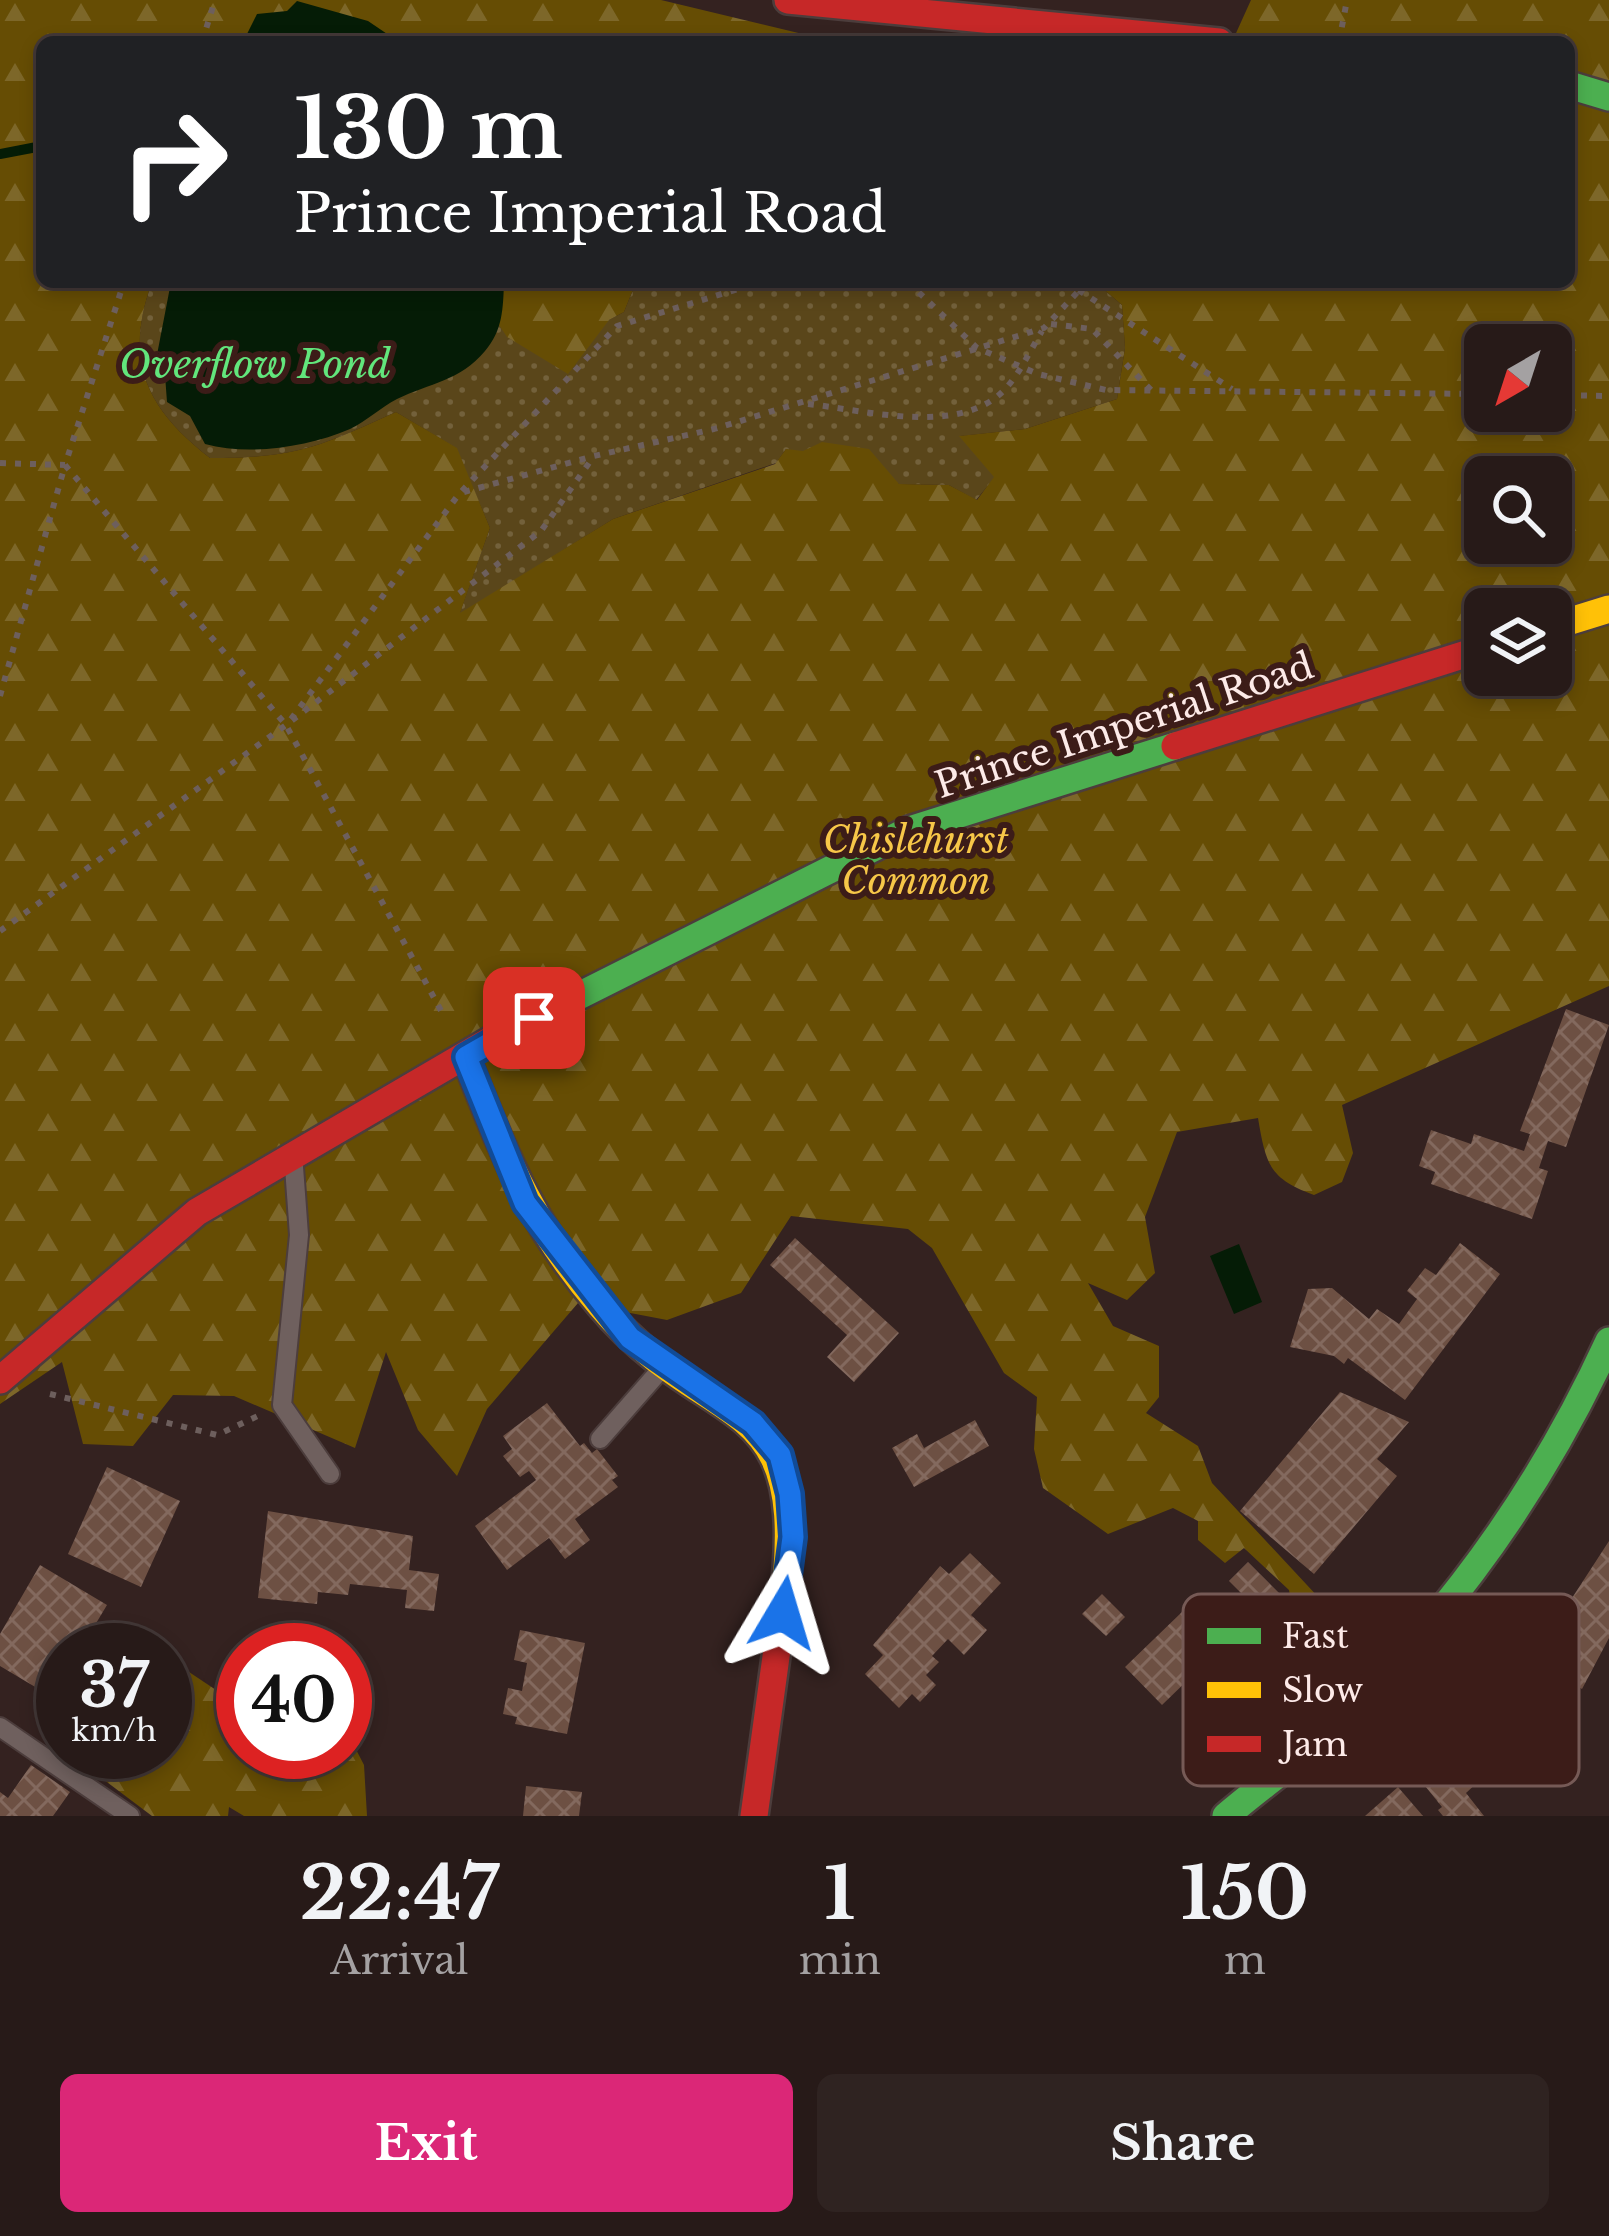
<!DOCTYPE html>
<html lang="en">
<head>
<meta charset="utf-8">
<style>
	body { margin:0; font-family:"Libre Baskerville",serif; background:#2f2321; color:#f1f3f6; height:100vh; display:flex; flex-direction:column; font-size:45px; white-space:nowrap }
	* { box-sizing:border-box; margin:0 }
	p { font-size:39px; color:#a4a1a2 }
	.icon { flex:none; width:66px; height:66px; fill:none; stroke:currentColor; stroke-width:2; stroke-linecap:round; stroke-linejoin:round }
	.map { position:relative; height:1816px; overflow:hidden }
	.side { display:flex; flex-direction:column; background:#271a18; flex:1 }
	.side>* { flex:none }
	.top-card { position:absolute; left:36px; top:36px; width:1539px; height:252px; border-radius:18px; box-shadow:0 6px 18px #0003,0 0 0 3px #433837; background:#202124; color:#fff; overflow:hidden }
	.needle { width:78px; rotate:219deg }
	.tools { position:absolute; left:1464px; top:324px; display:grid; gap:24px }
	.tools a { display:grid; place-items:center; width:108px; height:108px; border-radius:18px; background:#271a18; box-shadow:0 6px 18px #0003,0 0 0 3px #433837; font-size:60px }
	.speed { position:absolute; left:36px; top:1623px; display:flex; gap:24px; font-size:60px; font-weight:700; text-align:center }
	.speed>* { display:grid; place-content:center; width:156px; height:156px; border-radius:50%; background:#271a18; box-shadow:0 6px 18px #0003,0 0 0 3px #433837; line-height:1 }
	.speed small { font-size:30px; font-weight:400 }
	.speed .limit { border:18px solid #d22; background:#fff; color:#111 }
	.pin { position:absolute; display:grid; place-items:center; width:102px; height:102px; color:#fff; margin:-51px; border-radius:24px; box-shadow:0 6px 18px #0006 }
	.me { position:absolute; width:132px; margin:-66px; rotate:7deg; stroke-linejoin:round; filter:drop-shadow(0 0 9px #0008) }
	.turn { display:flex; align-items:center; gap:42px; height:252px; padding:0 60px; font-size:54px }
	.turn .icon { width:156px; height:156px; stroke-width:2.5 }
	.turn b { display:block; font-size:84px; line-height:102px }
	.eta { display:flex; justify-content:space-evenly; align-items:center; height:204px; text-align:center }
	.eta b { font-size:72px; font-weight:700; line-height:84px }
	.action { display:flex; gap:24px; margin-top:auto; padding:24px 60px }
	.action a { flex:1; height:138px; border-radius:18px; background:#db2777; color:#fff; font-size:48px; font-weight:700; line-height:138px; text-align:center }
	.action a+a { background:#2f2321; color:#f1f3f6 }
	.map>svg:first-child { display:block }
	.grass { fill:url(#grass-dots) }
	.forest { fill:url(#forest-firs); fill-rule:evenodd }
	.water { fill:#051c06 }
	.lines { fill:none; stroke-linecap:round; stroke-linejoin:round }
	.stream { stroke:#051c06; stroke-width:10 }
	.building { fill:url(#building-cross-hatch) }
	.lane-casing { stroke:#4c3d3c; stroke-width:22 }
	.fast-casing { stroke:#4c3d3c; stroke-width:32 }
	.slow-casing { stroke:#4c3d3c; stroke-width:32 }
	.jam-casing { stroke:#4c3d3c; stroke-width:32 }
	.path { stroke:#6d5f5d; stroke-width:6; stroke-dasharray:6 9; stroke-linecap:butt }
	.lane { stroke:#6f605e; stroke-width:18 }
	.fast { stroke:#4caf50; stroke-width:27 }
	.slow { stroke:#ffc107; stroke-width:27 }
	.jam { stroke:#c62828; stroke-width:27 }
	.route-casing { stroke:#114b97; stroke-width:30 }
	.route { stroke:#1a73e8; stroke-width:21 }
	.labels { text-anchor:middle; stroke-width:12; stroke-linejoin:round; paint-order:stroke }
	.street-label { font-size:36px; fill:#fdeae8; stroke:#3c1c18 }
	.park-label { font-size:36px; font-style:italic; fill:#f7c748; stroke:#3c1c18 }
	.water-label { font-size:39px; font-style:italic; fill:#62e67c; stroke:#3c1c18 }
	.key { fill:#3c1c18; stroke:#765a56; stroke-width:3 }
	.key-label { font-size:33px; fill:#fdeae8 }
</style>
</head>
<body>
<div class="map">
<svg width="1609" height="1816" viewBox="0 0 1609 1816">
	<defs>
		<pattern id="grass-dots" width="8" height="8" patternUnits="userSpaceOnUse" patternTransform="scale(3)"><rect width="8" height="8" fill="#5a461a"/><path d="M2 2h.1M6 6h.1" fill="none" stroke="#73613b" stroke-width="1.8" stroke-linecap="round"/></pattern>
		<pattern id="forest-firs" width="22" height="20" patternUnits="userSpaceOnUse" patternTransform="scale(3)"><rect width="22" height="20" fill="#664d04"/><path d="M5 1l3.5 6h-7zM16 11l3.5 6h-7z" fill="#7d6729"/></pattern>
		<pattern id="building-cross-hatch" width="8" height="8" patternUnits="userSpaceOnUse" patternTransform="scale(3)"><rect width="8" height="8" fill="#6d5043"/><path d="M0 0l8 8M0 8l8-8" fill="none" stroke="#83695e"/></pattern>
	</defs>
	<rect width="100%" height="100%" fill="#342220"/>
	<path class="grass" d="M152 282H471L609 320 624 312 636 282H1095L1122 305 1125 348 1117 399 1025 429 960 436 995 477 976 500 949 485 899 484 786 449 776 463 613 519 459 615 490 528 456 448 396 412C319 447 296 458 210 458 147 409 123 362 152 282Z"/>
	<g class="forest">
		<path d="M0 0H661L836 42H42V282H152C123 362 147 409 210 458 296 458 319 447 396 412L457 448 490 528 460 613 613 519 775 464 786 449 803 451 822 442 869 449 899 484 949 485 977 500 994 477 959 436 1025 429 1117 399 1125 348 1122 305 1095 282H1569V42H1232L1251 0H1609V986L1342 1105 1353 1153 1342 1182 1314 1195C1269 1178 1266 1165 1258 1118L1177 1132 1145 1217 1155 1273 1127 1300 1088 1283 1113 1326 1159 1346V1397L1146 1413 1198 1446 1212 1483 1346 1627 1293 1611 1289 1590 1244 1548 1225 1563 1198 1540V1521L1173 1508 1108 1534 1043 1488 1034 1449 1037 1397 1004 1373 932 1248 908 1229 791 1216 741 1293 667 1320 578 1303 487 1409 457 1476 418 1430 386 1352 355 1448 234 1396 173 1395 133 1446 83 1444 62 1362 0 1404ZM1485 345H1551V411H1485ZM1485 477H1551V543H1485ZM1485 609H1551V675H1485ZM563 968V993L494 1059 490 1021 527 984Z"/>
		<path d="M471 282H636L624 312 609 320 568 374 507 337Z"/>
		<path d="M165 1656 243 1708V1752H345L347 1732 364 1765 367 1816H244L229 1807 228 1816H152L67 1752H106L123 1762 165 1752V1727L187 1718 165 1698Z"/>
	</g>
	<g class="water">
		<path d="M297 1 368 21 399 42H243L257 14 287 11Z"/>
		<path d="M171 282H504C503 308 503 330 485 351 460 381 430 383 397 399 381 407 367 421 350 429 308 447 250 456 205 444L190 416 167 402 165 375 156 360Z"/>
		<path d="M1239 1244 1262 1302 1234 1314 1210 1256Z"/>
	</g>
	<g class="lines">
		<path class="stream" d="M0 154 42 146"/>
	</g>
	<g class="building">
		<path d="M1566 1009 1609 1025 1566 1147 1548 1141 1539 1168 1548 1171 1532 1219 1431 1184 1435 1172 1419 1166 1431 1130 1471 1144 1474 1134 1524 1151 1530 1134 1520 1131Z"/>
		<path d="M795 1238 899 1333 854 1382 827 1357 847 1335 770 1265Z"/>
		<path d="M1460 1243 1500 1274 1405 1400 1348 1358 1344 1364 1334 1356 1290 1347 1308 1289 1332 1288 1369 1319 1377 1309 1399 1324 1417 1299 1407 1291 1425 1268 1436 1275Z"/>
		<path d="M1340 1392 1409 1422 1377 1459 1397 1476 1314 1574 1240 1511Z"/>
		<path d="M547 1403 580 1446 584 1443 592 1453 597 1449 618 1476 612 1480 618 1487 575 1519 590 1540 565 1559 549 1538 507 1570 475 1526 536 1480 529 1471 520 1477 503 1456 512 1449 503 1436Z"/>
		<path d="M975 1420 989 1446 914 1487 892 1448 917 1434 924 1448Z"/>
		<path d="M107 1467 180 1501 141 1587 68 1554Z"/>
		<path d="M268 1511 413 1536 409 1570 439 1574 434 1611 405 1608 407 1590 350 1584 348 1595 318 1592 317 1604 258 1598Z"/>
		<path d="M1609 1541V1638L1582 1689 1512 1643 1540 1601 1561 1615Z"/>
		<path d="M970 1553 1001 1583 971 1615 987 1630 964 1655 948 1639 932 1656 939 1662 926 1675 936 1685 920 1702 912 1694 899 1708 865 1674 883 1655 873 1645 940 1566 949 1574Z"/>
		<path d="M1248 1562 1280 1594 1265 1609 1271 1615 1251 1635 1257 1640 1246 1651 1239 1644 1202 1680 1195 1673 1162 1705 1125 1667 1182 1612 1189 1619 1198 1612 1214 1629 1246 1598 1229 1581Z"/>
		<path d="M40 1565 107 1605 80 1650H63V1679L52 1697 0 1666V1634Z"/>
		<path d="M1102 1594 1125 1617 1106 1636 1082 1614Z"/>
		<path d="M520 1630 585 1643 567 1734 515 1724 517 1717 503 1714 508 1688 522 1691 527 1663 514 1660Z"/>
		<path d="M1477 1717 1485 1728 1495 1720 1502 1729 1514 1720 1542 1739 1518 1758 1512 1750 1466 1793 1484 1816H1443L1438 1810 1442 1807 1417 1776 1427 1768 1422 1761 1434 1751 1428 1743 1451 1724 1458 1732Z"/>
		<path d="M31 1765 70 1792 53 1816H0V1792L8 1798Z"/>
		<path d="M526 1786 582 1792 579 1816H523Z"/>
		<path d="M1398 1787 1423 1816H1365Z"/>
	</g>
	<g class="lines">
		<defs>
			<g id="lane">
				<path d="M294 1167 299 1235 282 1405 330 1474"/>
				<path d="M600 1439 663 1367"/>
				<path d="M0 1727 130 1816"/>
			</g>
			<g id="fast">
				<path d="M1569 85 1609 97"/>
				<path d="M493 1039 909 830 1175 746"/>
				<path d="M1226 1816C1261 1786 1299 1760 1333 1728 1449 1617 1542 1487 1609 1341"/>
			</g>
			<g id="slow">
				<path d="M1551 627 1609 609"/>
				<path d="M465 1056C505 1155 529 1222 600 1305 712 1438 813 1381 783 1606"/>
			</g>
			<g id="jam">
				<path d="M788 0 1219 42"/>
				<path d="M1175 746 1485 648"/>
				<path d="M0 1380 197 1212 493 1039"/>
				<path d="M754 1816 783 1606"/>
			</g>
		</defs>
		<use href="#lane" class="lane-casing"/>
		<use href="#fast" class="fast-casing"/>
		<use href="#slow" class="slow-casing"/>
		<use href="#jam" class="jam-casing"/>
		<g class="path">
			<path d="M202 42 215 0"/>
			<path d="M1339 42 1347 0"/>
			<path d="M908 282 977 348 1038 374 1106 390 1485 394"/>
			<path d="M1066 282 1232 389"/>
			<path d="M1051 324 1092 329 1152 391"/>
			<path d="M1551 395 1609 396"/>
			<path d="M808 404C866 410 963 438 1007 387 1021 371 1031 349 1042 331"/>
			<path d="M0 463 65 465 124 282"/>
			<path d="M65 465 286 725 445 1018"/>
			<path d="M464 492 590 457"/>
			<path d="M0 696 65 465"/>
			<path d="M291 719 459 494 617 326 761 282"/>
			<path d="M0 931 286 725 541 531 594 456 714 429 1044 328 1087 282"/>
			<path d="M50 1394 217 1435 262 1414"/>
		</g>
		<use href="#lane" class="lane"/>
		<use href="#fast" class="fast"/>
		<use href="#slow" class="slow"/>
		<use href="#jam" class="jam"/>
	</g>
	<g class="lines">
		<defs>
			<path id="route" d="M534 1018 466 1057 525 1203 630 1338 753 1423 780 1455 790 1494 793 1537 783 1613"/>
		</defs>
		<use href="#route" class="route-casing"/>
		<use href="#route" class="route"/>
	</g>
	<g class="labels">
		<g class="street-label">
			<text transform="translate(1124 725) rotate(-18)" y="13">Prince Imperial Road</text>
		</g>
		<g class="park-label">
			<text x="916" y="853">Chislehurst<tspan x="916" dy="41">Common</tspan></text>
		</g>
		<g class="water-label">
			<text x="255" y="378">Overflow Pond</text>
		</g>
	</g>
	<rect x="1183" y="1594" width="396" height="192" rx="18" class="key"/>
	<rect x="1207" y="1628" width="54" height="16" fill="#4caf50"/>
	<rect x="1207" y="1682" width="54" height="16" fill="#ffc107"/>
	<rect x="1207" y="1736" width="54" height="16" fill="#c62828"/>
	<g class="key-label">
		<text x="1282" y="1648">Fast</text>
		<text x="1282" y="1702">Slow</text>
		<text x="1282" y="1756">Jam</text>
	</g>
</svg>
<div class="tools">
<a><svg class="needle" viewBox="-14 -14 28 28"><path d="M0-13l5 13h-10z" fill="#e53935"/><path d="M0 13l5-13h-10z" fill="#a4a1a2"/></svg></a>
<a><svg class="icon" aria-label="search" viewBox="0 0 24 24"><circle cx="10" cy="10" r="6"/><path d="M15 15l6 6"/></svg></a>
<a><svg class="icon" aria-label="layers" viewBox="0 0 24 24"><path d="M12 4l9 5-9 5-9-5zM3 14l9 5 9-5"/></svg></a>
</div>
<div class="speed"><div>37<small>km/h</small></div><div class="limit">40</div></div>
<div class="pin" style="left:534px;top:1018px;background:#d93025"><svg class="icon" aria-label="arrive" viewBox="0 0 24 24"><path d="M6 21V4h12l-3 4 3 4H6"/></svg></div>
<svg class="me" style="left:783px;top:1613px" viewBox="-20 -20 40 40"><path d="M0-17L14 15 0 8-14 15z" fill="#1a73e8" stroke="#fff" stroke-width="4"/></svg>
<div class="top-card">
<div class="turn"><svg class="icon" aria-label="right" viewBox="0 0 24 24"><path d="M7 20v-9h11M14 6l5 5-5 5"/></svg><div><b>130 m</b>Prince Imperial Road</div></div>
</div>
</div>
<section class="side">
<div class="eta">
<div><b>22:47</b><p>Arrival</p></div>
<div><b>1</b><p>min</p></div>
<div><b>150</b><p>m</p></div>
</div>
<div class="action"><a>Exit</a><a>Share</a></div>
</section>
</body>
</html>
